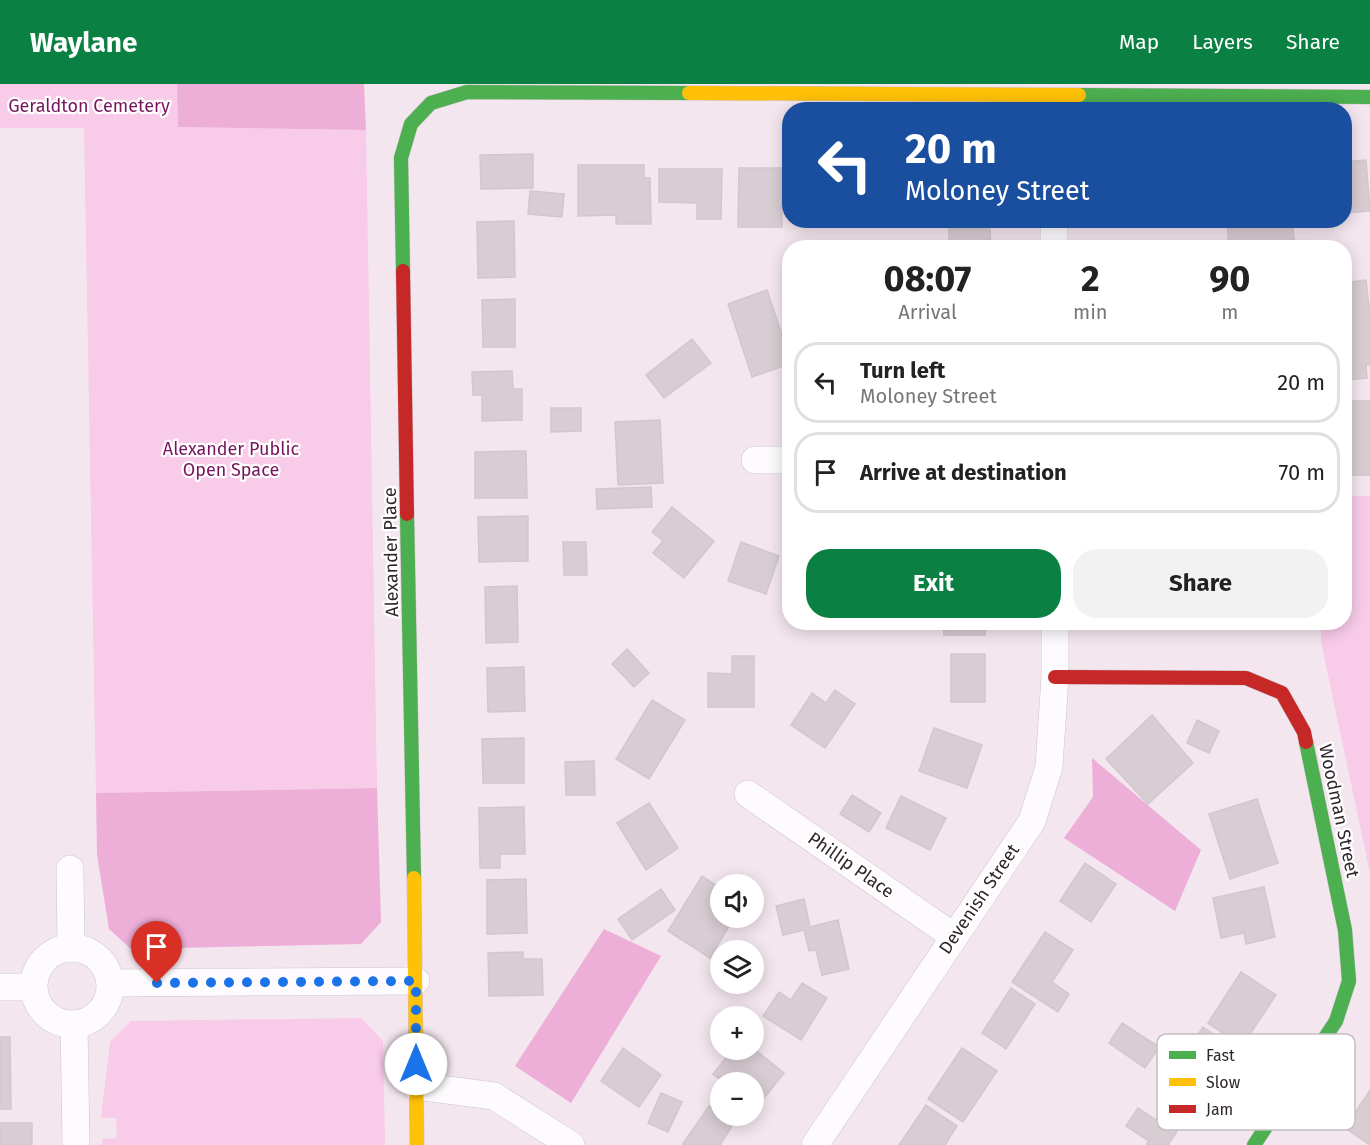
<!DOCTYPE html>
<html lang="en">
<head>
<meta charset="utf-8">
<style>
	body { margin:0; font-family:"Fira Sans",sans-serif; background:#f2f2f2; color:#222; height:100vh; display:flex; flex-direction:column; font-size:22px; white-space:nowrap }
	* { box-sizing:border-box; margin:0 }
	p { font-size:20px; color:#767676 }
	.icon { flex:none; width:33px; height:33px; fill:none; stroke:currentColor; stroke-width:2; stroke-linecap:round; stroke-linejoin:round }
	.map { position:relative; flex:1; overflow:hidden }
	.panel { position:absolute; left:782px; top:156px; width:570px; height:390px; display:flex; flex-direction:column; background:#fff; border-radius:24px; box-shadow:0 3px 15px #0003 }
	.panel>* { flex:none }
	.hud { position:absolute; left:782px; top:18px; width:570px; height:126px; border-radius:24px; box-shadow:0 3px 15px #0003; background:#1a4fa0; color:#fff; overflow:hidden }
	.controls { position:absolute; left:710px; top:790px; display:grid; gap:12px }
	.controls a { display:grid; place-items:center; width:54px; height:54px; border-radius:50%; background:#fff; box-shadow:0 3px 15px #0003; font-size:30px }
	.pin { position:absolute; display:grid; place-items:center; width:51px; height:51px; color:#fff; margin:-62px -26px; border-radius:50% 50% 50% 0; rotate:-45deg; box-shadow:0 0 6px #0007 }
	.pin .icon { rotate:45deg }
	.me { position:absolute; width:66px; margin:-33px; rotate:0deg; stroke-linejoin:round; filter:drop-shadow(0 0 4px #0008) }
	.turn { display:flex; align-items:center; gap:21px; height:126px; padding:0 24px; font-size:27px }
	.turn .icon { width:78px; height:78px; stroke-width:2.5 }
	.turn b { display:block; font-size:42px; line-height:51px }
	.eta { display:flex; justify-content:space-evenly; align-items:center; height:102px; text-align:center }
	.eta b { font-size:36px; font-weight:700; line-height:42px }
	.primary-button { display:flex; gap:12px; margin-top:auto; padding:12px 24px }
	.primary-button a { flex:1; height:69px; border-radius:24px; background:#0b8043; color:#fff; font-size:24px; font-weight:700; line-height:69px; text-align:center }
	.primary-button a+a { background:#f2f2f2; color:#222 }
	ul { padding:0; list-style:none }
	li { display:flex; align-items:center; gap:18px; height:81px; margin:0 12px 9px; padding:0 12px; border:3px solid #e0e0e0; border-radius:24px }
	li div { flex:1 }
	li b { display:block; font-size:22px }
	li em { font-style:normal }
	header { display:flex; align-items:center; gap:36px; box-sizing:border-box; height:84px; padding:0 30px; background:#0b8043; color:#fff }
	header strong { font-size:28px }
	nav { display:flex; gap:33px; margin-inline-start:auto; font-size:21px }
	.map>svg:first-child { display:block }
	.green { fill:#f8cbe8 }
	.water { fill:#edaed7 }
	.building { fill:#d9cdd4; stroke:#d1c7cd; stroke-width:1.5 }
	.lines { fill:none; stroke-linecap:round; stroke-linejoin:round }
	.street-casing { stroke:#cfc4ca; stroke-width:28 }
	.fast-casing { stroke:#cfc4ca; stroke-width:15 }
	.slow-casing { stroke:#cfc4ca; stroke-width:15 }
	.jam-casing { stroke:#cfc4ca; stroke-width:15 }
	.street { stroke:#fdfbfd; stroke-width:27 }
	.fast { stroke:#4caf50; stroke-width:14 }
	.slow { stroke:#ffc107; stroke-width:14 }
	.jam { stroke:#c62828; stroke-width:14 }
	.route { stroke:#1a73e8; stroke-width:10; stroke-dasharray:0 18 }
	.labels { text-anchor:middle; stroke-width:4.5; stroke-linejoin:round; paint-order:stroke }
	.park-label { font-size:18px; fill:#76145d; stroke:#fff }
	.street-label { font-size:18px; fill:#2f262c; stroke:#fff }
	.key { fill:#fff; stroke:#c1bec0; stroke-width:1.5 }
	.key-label { font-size:16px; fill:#2f262c }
</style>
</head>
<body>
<header>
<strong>Waylane</strong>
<nav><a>Map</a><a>Layers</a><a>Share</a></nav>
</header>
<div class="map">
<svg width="1370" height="1061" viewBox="0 0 1370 1061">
	<rect width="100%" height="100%" fill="#f4e6ef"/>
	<g class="green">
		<path d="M0 0H177L178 43 366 46 377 704 96 709 84 44H0Z"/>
		<path d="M1344 412H1370V789L1321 558V539L1344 538Z"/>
		<path d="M361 934 383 957 385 1061H102V1055L117 1054 116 1034H101L110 958 131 937Z"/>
	</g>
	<g class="water">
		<path d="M177 0H364L366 46 178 43Z"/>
		<path d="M1092 674 1201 766 1175 827 1064 754 1093 713Z"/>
		<path d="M377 704 381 838 361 860 131 865 109 845 97 771 96 709Z"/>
		<path d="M604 845 661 872 571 1019 515 982Z"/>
	</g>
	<g class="building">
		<path d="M533 70V104L481 105 480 71Z"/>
		<path d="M1366 76 1370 127 1344 129V78Z"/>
		<path d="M578 81H644V94H650L651 140H616V131L578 132Z"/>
		<path d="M739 84H782V143H738Z"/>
		<path d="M659 85H722L721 135H697V119L659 118Z"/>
		<path d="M530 107 564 110 562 133 528 130Z"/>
		<path d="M1227 136H1292L1295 164H1229Z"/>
		<path d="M514 137 515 193 478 194 477 138Z"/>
		<path d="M949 145H990L991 164H949Z"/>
		<path d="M1366 196 1370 232V281H1366L1367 294 1344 296V199Z"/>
		<path d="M767 206 789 272V280L752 293 728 220Z"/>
		<path d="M515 215V263H483L482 216Z"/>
		<path d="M692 255 711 279 664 314 646 291Z"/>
		<path d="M512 287 513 305H522V336L482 337V311H473L472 288Z"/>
		<rect x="1344" y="317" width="26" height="74"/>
		<path d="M551 324H581V347L551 348Z"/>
		<path d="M660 336 663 399 618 401 615 338Z"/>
		<path d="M526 367 527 414H475V368Z"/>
		<path d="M651 403 652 423 597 425 596 405Z"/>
		<path d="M672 423 714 457 684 494 653 469 663 457 652 448Z"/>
		<path d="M528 432V477L479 478 478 433Z"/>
		<path d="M563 458H586L587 491H564Z"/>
		<path d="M741 458 779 472 766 510 728 497Z"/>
		<path d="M517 502 518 558 486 559 485 503Z"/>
		<path d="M943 538H985V551H944Z"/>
		<path d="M627 565 649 589 634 603 612 580Z"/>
		<rect x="951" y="570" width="34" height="48"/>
		<path d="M732 572H754V623H708V589L732 590Z"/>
		<path d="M524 583 525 627 488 628 487 584Z"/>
		<path d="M835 606 855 620 825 664 791 641 812 609 826 619Z"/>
		<path d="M652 616 685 636 649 695 616 675Z"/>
		<path d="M1152 631 1193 679 1148 720 1106 675Z"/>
		<path d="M1197 636 1219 647 1209 669 1187 659Z"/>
		<path d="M934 644 982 661 967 704 919 687Z"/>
		<path d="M524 654V699H483L482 655Z"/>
		<path d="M594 677 595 711H566L565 678Z"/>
		<path d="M852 711 881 729 869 748 840 730Z"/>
		<path d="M901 712 946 734 930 766 886 744Z"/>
		<path d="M1257 715 1278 779 1230 795 1209 730Z"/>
		<path d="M649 719 678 764 646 786 617 739Z"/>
		<path d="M524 723 525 770H500V784H480L479 724Z"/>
		<path d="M1085 779 1116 800 1091 838 1060 817Z"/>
		<path d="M702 792 720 804V834H734L710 874 668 847Z"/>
		<path d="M526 795 527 849 487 850V796Z"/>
		<path d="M1264 803 1275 853 1246 860 1244 849 1221 854 1213 814Z"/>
		<path d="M661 805 675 826 632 856 618 835Z"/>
		<path d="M804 815 810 843 838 836 849 885 822 891 816 866 809 867 804 846 783 851 776 822Z"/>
		<path d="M1045 848 1073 866 1052 898 1069 910 1058 928 1012 898Z"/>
		<path d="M523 868V875H542L543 911 489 912 488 869Z"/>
		<path d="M1241 888 1276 911 1242 962 1208 939Z"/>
		<path d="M802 899 827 914 801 956 763 932 779 908 791 916Z"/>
		<path d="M1011 904 1035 920 1006 965 982 949Z"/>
		<path d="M1122 939 1159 963 1145 984 1109 959Z"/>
		<path d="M1203 943 1241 969 1211 1014 1173 989Z"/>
		<path d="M0 953H10L11 1025H0Z"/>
		<path d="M623 964 661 991 639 1023 601 997Z"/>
		<path d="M753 964 784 989 756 1024 753 1021V999H725L713 990 732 966H753Z"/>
		<path d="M962 964 997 987 963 1038 928 1015Z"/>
		<path d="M1370 1006V1061L1345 1044Z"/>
		<path d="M661 1009 682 1018 668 1048 648 1039Z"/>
		<path d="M926 1021 957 1042 945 1061H899Z"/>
		<path d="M709 1022 720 1030V1032H723L734 1039 720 1061H682Z"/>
		<path d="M1138 1024 1156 1036 1161 1028 1181 1041 1168 1061H1146L1149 1057 1126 1042Z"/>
		<rect x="0" y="1039" width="32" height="22"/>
	</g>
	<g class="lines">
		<defs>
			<g id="street">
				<path d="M1054 136V164"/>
				<path d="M755 376H789"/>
				<path d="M748 710 953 852"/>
				<path d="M70 785 71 864"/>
				<circle cx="72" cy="902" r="38"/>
				<path d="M110 899 416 897"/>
				<path d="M0 903H33"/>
				<path d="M74 940 76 1061"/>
				<path d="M416 1002 494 1012 571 1061"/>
				<path d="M815 1061 1032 737 1049 683 1055 593V538"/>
			</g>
			<g id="fast">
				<path d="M1079 11 1370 13"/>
				<path d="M403 187 401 74 411 40 431 19 467 8 689 9"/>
				<path d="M407 430 414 794"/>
				<path d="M1254 1061 1336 937 1349 897 1345 846 1306 658"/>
			</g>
			<g id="slow">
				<path d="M689 9 1079 11"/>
				<path d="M414 794 417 1061"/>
			</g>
			<g id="jam">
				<path d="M403 187 407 430"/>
				<path d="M1055 593 1246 594 1282 609 1304 648 1306 658"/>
			</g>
		</defs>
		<use href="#street" class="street-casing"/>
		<use href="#fast" class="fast-casing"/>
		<use href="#slow" class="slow-casing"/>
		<use href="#jam" class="jam-casing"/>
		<use href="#street" class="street"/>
		<use href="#fast" class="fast"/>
		<use href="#slow" class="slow"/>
		<use href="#jam" class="jam"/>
	</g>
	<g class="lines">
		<path class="route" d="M157 899 416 897V980"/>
	</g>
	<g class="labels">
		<g class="park-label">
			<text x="89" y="28">Geraldton Cemetery</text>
			<text x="231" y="371">Alexander Public<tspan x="231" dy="21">Open Space</tspan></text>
		</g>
		<g class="street-label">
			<text transform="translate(391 468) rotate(-91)" y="6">Alexander Place</text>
			<text transform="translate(1339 727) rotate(78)" y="6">Woodman Street</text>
			<text transform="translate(851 781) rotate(35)" y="6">Phillip Place</text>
			<text transform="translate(979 815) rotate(-56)" y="6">Devenish Street</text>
		</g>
	</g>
	<rect x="1157" y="950" width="198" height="96" rx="9" class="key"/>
	<rect x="1169" y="967" width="27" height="8" fill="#4caf50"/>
	<rect x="1169" y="994" width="27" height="8" fill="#ffc107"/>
	<rect x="1169" y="1021" width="27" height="8" fill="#c62828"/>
	<g class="key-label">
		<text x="1206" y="977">Fast</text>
		<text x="1206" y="1004">Slow</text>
		<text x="1206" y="1031">Jam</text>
	</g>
</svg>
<div class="controls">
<a><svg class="icon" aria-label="sound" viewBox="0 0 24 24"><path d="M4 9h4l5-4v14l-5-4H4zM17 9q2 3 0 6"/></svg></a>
<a><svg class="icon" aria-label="layers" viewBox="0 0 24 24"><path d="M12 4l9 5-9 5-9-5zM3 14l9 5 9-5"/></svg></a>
<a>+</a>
<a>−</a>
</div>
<div class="pin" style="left:157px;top:899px;background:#d93025"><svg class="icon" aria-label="arrive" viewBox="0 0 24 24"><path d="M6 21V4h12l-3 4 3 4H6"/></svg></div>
<svg class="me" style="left:416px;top:980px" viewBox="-20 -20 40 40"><circle r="19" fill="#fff"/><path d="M0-13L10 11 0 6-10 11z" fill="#1a73e8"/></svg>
<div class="hud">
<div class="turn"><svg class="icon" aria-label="left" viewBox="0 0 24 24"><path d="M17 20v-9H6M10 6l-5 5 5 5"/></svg><div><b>20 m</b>Moloney Street</div></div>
</div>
<section class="panel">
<div class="eta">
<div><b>08:07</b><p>Arrival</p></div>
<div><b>2</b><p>min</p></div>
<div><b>90</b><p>m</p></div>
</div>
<ul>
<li><svg class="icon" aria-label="left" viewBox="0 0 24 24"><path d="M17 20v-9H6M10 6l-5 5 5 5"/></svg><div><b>Turn left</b><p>Moloney Street</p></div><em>20 m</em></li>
<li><svg class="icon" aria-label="arrive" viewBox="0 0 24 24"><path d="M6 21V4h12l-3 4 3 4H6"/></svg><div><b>Arrive at destination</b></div><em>70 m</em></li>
</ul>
<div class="primary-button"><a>Exit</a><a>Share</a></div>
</section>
</div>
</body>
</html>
